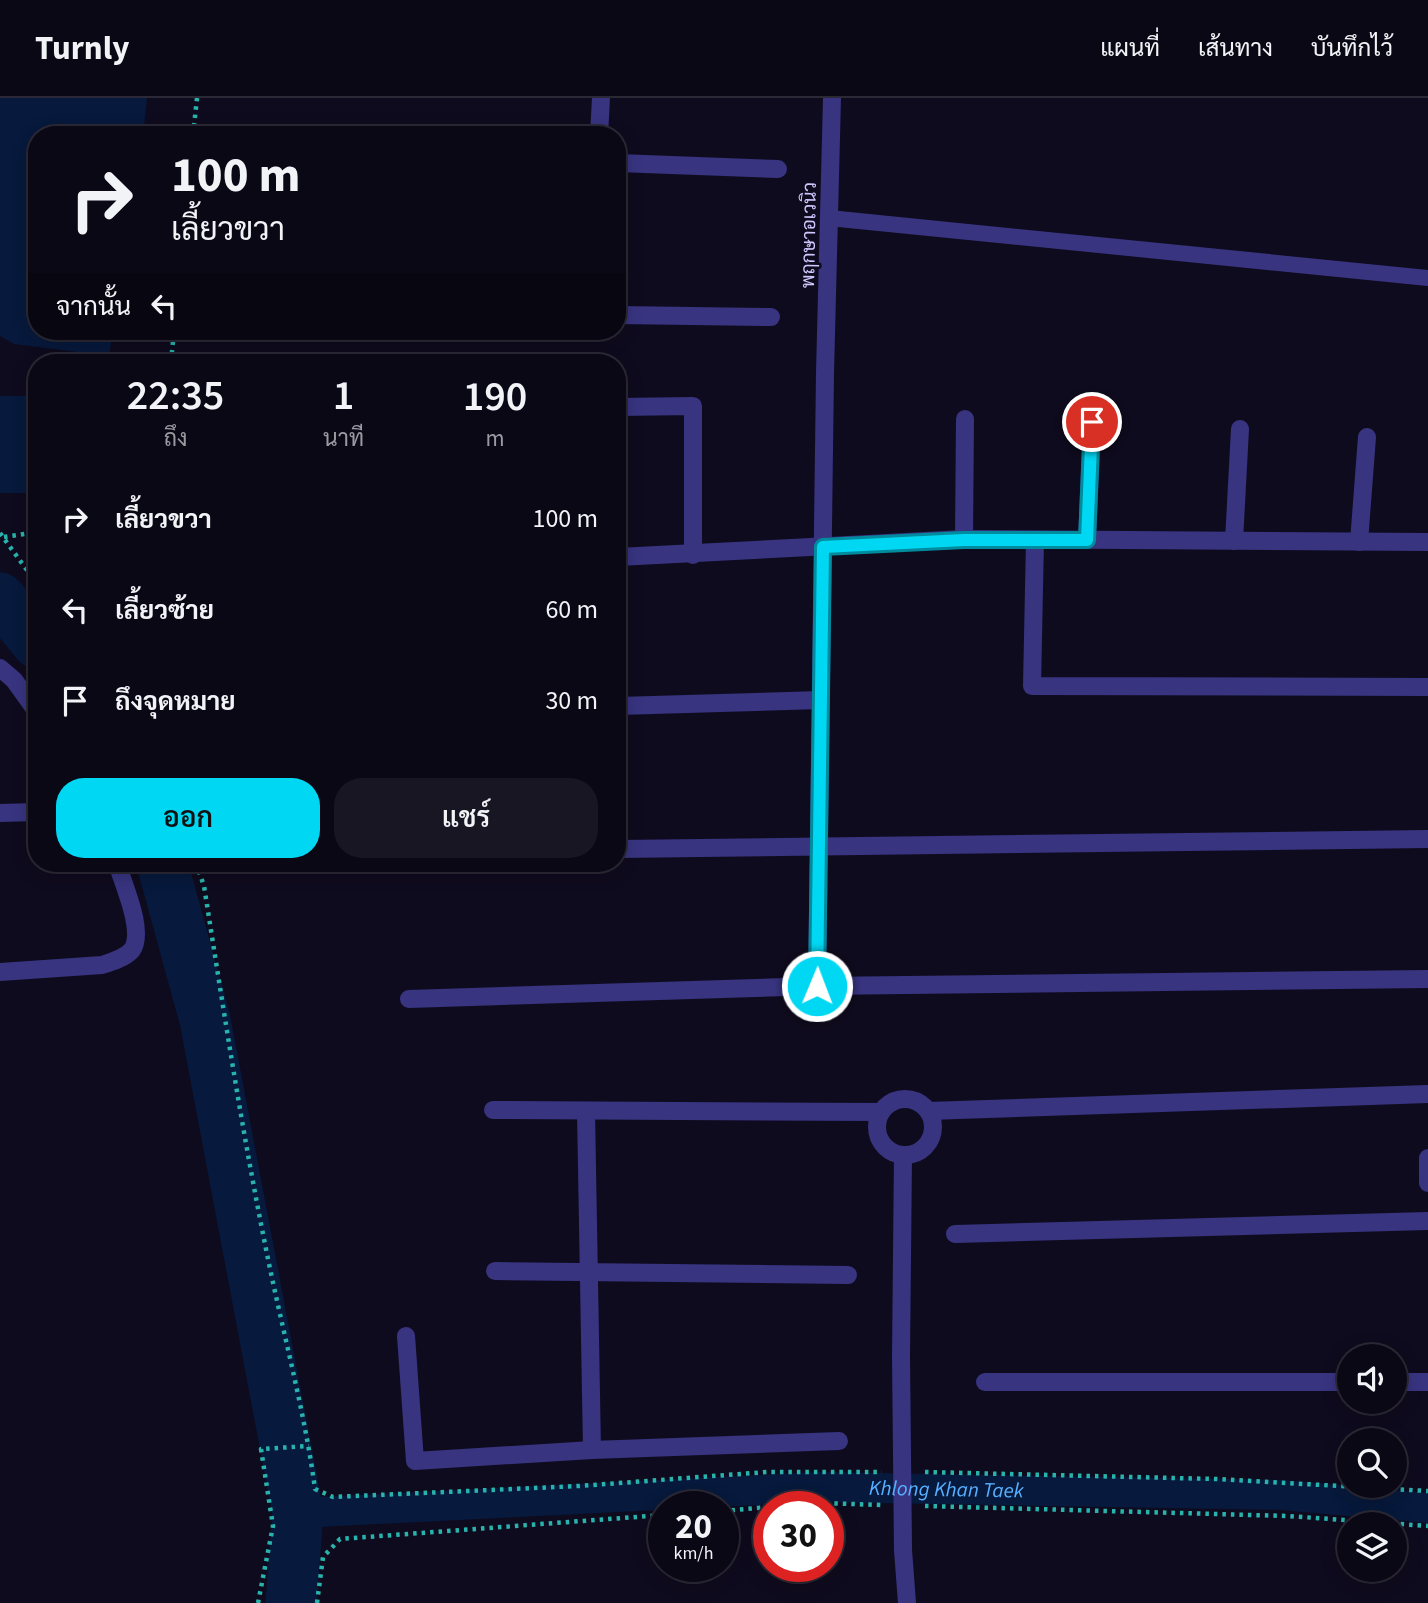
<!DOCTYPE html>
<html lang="th">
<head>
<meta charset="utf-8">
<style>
	body { margin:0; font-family:"Source Sans 3",Sarabun,sans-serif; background:#191623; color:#f1f3f6; height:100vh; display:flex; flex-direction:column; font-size:26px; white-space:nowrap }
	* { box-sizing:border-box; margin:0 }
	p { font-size:23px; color:#9a9aa1 }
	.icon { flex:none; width:38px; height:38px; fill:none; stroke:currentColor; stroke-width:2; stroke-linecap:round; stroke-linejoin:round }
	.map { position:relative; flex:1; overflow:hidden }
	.drawer { position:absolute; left:28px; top:256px; width:598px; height:518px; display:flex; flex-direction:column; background:#0b0816; border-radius:28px; box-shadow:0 4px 18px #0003,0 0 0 2px #2b2935 }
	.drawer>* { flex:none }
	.guide { position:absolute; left:28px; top:28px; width:598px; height:214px; border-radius:28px; box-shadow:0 4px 18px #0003,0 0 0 2px #2b2935; background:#0b0816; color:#f1f3f6; overflow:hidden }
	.tools { position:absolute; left:1337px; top:1246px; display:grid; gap:14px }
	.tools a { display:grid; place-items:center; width:70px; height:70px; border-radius:50%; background:#0b0816; box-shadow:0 4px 18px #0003,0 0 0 2px #2b2935; font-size:35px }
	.speed { position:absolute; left:648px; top:1393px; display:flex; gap:14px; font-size:35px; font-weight:700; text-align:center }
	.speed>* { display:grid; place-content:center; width:91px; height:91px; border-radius:50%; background:#0b0816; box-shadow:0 4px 18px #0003,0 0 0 2px #2b2935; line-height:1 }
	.speed small { font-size:18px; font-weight:400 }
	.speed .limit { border:10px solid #d22; background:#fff; color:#111 }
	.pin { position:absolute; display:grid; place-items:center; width:60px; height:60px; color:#fff; margin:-30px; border:4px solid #fff; border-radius:50%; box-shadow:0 2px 7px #0007 }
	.me { position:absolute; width:77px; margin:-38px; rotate:1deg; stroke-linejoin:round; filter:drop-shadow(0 0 5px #0008) }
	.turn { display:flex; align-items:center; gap:24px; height:147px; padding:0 28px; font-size:32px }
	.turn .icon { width:91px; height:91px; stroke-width:2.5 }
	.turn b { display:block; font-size:49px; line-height:60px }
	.then { display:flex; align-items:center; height:66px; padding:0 28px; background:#0003; gap:14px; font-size:26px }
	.eta { display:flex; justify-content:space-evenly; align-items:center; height:119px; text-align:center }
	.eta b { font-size:42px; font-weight:600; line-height:49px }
	.cta { display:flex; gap:14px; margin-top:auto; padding:14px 28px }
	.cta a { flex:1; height:80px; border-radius:28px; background:#00d8f3; color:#111; font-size:28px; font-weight:600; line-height:80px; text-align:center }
	.cta a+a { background:#191623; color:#f1f3f6 }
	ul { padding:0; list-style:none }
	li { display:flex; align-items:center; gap:21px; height:91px; padding:0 28px }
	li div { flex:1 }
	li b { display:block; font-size:26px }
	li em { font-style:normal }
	header { display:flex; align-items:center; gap:42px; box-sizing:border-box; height:98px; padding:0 35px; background:#0b0816; border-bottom:2px solid #2b2935 }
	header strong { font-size:33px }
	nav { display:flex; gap:38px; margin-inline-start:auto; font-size:24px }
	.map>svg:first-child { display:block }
	.water { fill:#07193c }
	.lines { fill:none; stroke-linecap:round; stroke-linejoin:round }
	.canal { stroke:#07193c; stroke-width:30 }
	.river { stroke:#07193c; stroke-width:51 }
	.path { stroke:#28b4ad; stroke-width:4.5; stroke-dasharray:3.5 5; stroke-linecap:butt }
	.service { stroke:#383480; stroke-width:16 }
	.minor { stroke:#383480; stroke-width:18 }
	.tertiary { stroke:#383480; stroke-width:18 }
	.minor-bridge { stroke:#383480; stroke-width:18 }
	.route-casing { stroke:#008c9e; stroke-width:18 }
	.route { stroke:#00d8f3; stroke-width:12 }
	.labels { text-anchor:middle; stroke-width:5; stroke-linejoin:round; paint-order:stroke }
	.street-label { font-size:19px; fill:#cfc8ff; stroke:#0f0b1e }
	.water-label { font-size:21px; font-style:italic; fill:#56afff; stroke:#0f0b1e }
</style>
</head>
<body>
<header>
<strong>Turnly</strong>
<nav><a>แผนที่</a><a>เส้นทาง</a><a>บันทึกไว้</a></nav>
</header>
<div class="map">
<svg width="1428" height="1505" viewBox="0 0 1428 1505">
	<rect width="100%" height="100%" fill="#0f0b1e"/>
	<g class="water">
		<path d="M0 0H147L143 37H37V233H113L109 258 14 246 0 238Z"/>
		<rect x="0" y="298" width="37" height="97"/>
	</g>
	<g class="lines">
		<path class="canal" id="s1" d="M298 1415 820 1389 1282 1397 1428 1410"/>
		<g class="river">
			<path d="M0 500 37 545"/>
			<path d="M162 765 205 922 298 1415 291 1505"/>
		</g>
		<g class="path">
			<path d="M193 37 197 0"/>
			<path d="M171 264 174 233"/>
			<path d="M0 435 37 486"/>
			<path d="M4 439 37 434"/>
			<path d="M196 765 204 788C223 908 241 1027 265 1146 281 1228 304 1309 315 1391L333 1399 579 1388 767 1374H882"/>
			<path d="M925 1374 1216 1381 1428 1393"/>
			<path d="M925 1408 1288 1418 1428 1428"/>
			<path d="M775 1409 820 1405 882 1407"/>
			<path d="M723 1413 768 1409"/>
			<path d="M258 1505 273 1428 261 1351 309 1348"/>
			<path d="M317 1505 323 1459 340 1441 663 1417"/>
		</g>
		<path class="service" d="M829 120 1428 180"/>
		<g class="minor">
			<path d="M599 37 601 0"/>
			<path d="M618 65 778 71"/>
			<path d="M618 217 771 219"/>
			<path d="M618 309 693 308V457"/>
			<path d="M964 441 965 321"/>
			<path d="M1035 442 1032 588 1428 589"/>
			<path d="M1087 442 1092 324"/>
			<path d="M1234 443 1240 331"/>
			<path d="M1359 444 1367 339"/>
			<path d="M618 459 964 441 1428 444"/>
			<path d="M0 570 14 582 37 614"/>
			<path d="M618 608 821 602"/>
			<path d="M0 715 37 714"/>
			<path d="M618 751 1428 741"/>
			<path d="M242 765 243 767"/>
			<path d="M0 874 102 867C112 864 125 860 132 852 145 833 123 786 117 765"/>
			<path d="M817 888 825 275"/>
			<path d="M409 901 817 888 1428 881"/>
			<circle cx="905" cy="1029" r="28"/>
			<path d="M493 1012 881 1014"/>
			<path d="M586 1013 592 1352"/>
			<path d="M928 1013 1428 996"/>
			<path d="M1428 1060V1085"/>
			<path d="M955 1136 1428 1123"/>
			<path d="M495 1173 848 1177"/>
			<path d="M406 1238 415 1363 592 1352 839 1343"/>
			<path d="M901 1259 903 1057"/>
			<path d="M985 1284H1349"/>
			<path d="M1395 1284H1428"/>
			<path d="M903 1452 907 1505"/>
		</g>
		<path class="tertiary" d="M825 275 832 0"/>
		<path class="minor-bridge" d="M901 1259 903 1452"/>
	</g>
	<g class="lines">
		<defs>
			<path id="route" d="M817 888 823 449 964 442H1087L1092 324"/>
		</defs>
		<use href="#route" class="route-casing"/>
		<use href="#route" class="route"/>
	</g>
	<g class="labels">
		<g class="street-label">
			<text transform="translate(808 137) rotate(-89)" y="7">พฤกษาอเวนิว</text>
		</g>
		<g class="water-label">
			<text dy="7" stroke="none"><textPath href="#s1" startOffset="649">Khlong Khan Taek</textPath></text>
		</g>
	</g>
</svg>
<div class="tools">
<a><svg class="icon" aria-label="sound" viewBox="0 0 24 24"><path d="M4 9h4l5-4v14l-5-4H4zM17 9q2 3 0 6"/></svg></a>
<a><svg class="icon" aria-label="search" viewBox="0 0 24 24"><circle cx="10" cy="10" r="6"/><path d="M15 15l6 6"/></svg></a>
<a><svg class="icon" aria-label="layers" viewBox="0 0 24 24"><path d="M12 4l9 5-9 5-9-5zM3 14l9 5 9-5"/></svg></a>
</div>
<div class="speed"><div>20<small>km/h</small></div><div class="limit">30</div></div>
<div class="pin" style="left:1092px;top:324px;background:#d93025"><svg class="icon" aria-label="arrive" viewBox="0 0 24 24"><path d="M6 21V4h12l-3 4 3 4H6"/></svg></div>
<svg class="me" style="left:817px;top:888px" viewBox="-20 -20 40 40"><circle r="17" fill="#00d8f3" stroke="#fff" stroke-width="3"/><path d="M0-11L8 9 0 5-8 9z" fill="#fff"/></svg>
<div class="guide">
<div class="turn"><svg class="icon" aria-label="right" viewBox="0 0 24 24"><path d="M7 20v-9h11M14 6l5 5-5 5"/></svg><div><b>100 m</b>เลี้ยวขวา</div></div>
<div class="then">จากนั้น<svg class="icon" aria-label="left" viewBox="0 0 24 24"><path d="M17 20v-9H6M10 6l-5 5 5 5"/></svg></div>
</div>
<section class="drawer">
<div class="eta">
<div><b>22:35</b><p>ถึง</p></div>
<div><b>1</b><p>นาที</p></div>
<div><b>190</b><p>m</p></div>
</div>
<ul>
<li><svg class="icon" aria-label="right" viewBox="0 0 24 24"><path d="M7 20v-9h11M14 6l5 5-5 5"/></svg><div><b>เลี้ยวขวา</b></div><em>100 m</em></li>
<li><svg class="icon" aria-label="left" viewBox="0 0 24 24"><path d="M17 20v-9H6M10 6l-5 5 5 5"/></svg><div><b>เลี้ยวซ้าย</b></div><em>60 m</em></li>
<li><svg class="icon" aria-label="arrive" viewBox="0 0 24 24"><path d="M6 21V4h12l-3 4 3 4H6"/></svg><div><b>ถึงจุดหมาย</b></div><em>30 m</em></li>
</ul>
<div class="cta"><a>ออก</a><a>แชร์</a></div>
</section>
</div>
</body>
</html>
